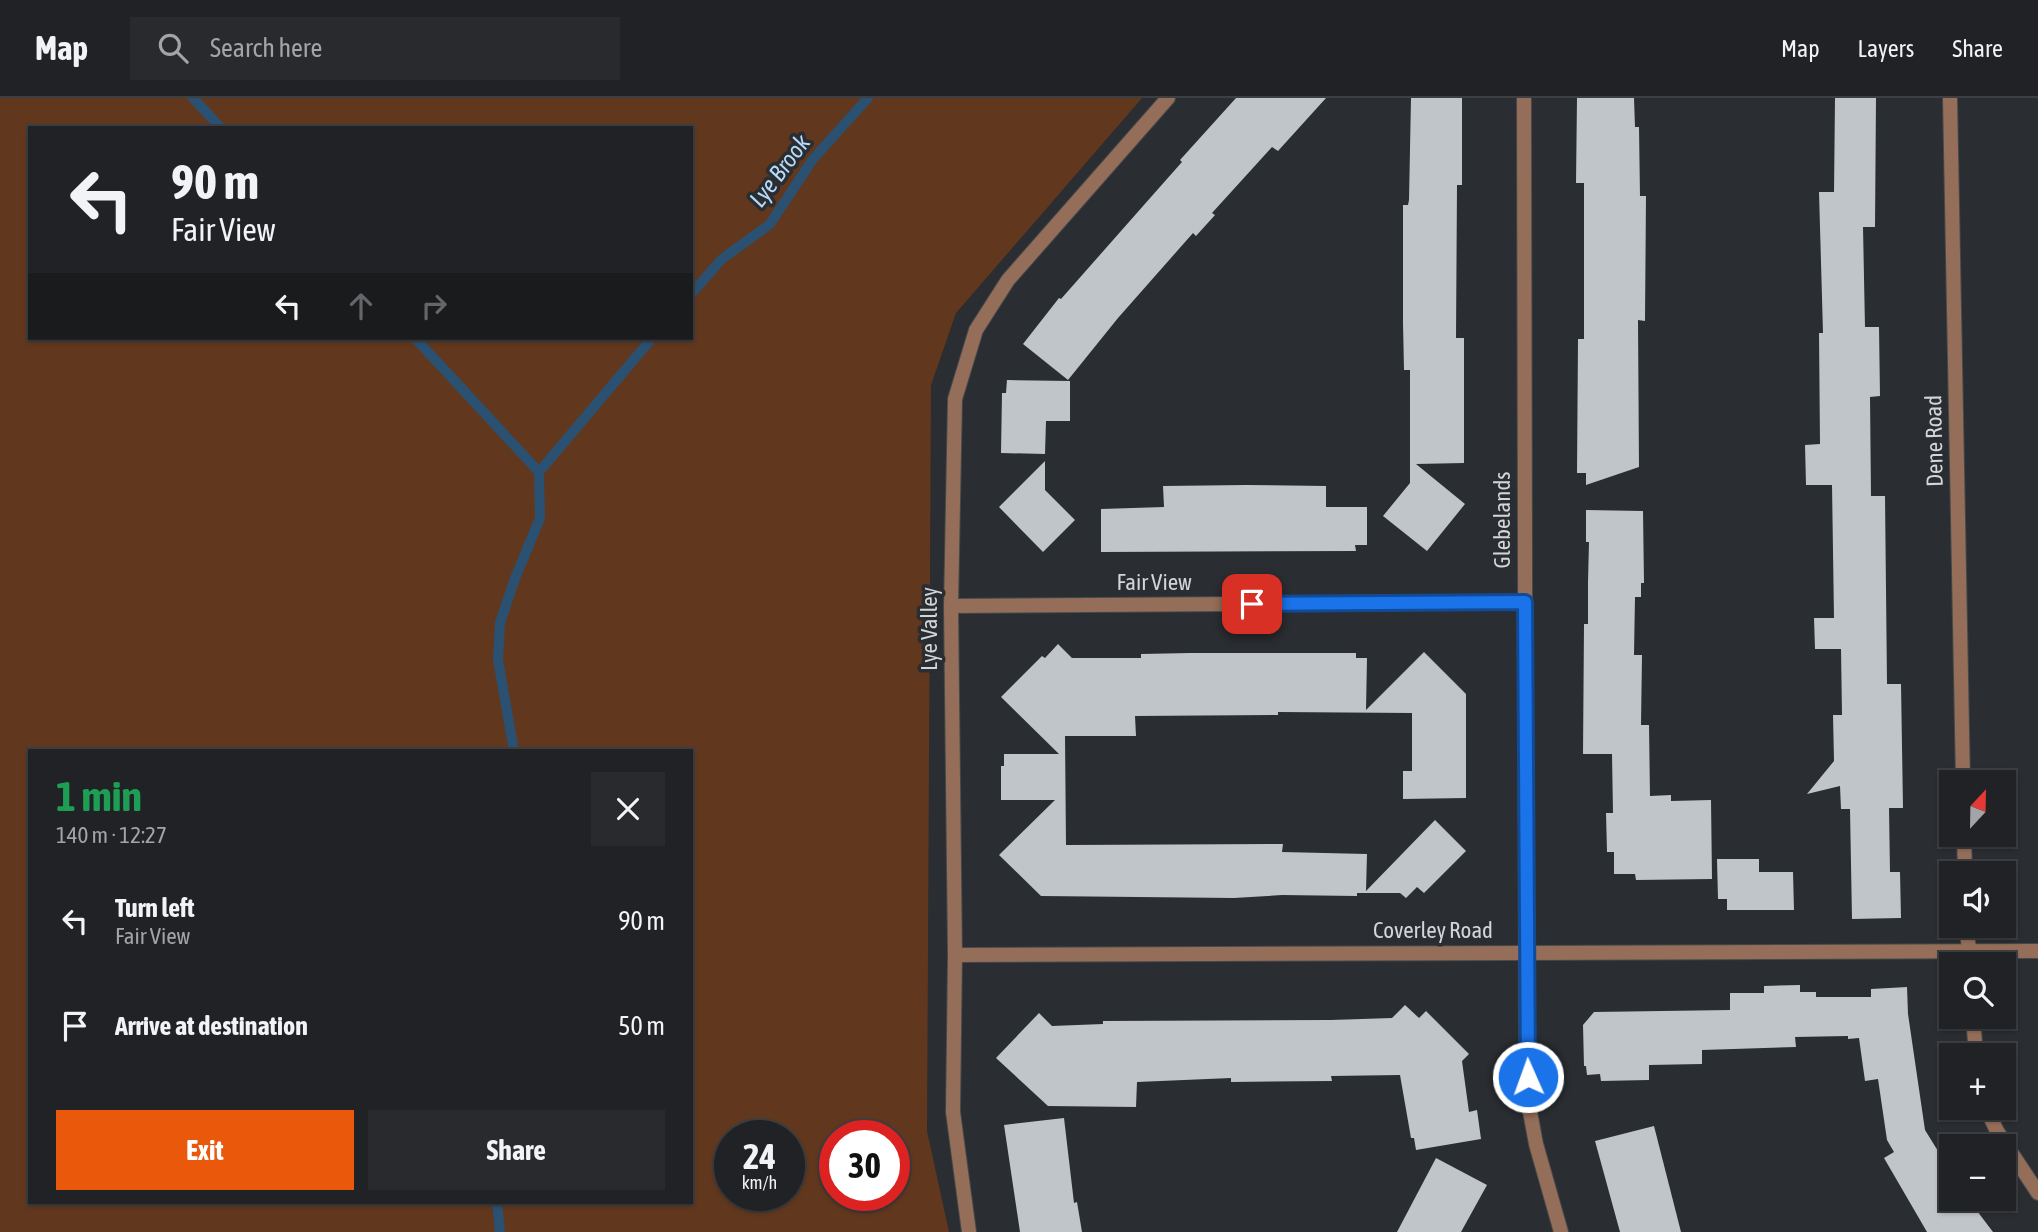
<!DOCTYPE html>
<html lang="en">
<head>
<meta charset="utf-8">
<style>
	body { margin:0; font-family:"Asap Condensed",sans-serif; background:#282a2d; color:#f1f3f6; height:100vh; display:flex; flex-direction:column; font-size:26px; white-space:nowrap }
	* { box-sizing:border-box; margin:0 }
	p { font-size:23px; color:#a2a4a7 }
	.icon { flex:none; width:38px; height:38px; fill:none; stroke:currentColor; stroke-width:2; stroke-linecap:round; stroke-linejoin:round }
	.map { position:relative; flex:1; overflow:hidden }
	.details { position:absolute; left:28px; top:651px; width:665px; height:455px; display:flex; flex-direction:column; background:#202225; border-radius:0px; box-shadow:0 2px 5px #0004,0 0 0 2px #3d3f42 }
	.details>* { flex:none }
	.guide { position:absolute; left:28px; top:28px; width:665px; height:214px; border-radius:0px; box-shadow:0 2px 5px #0004,0 0 0 2px #3d3f42; background:#202225; color:#f1f3f6; overflow:hidden }
	.needle { width:46px; rotate:22deg }
	.buttons { position:absolute; left:1939px; top:672px; display:grid; gap:14px }
	.buttons a { display:grid; place-items:center; width:77px; height:77px; border-radius:0px; background:#202225; box-shadow:0 2px 5px #0004,0 0 0 2px #3d3f42; font-size:35px }
	.speed { position:absolute; left:714px; top:1022px; display:flex; gap:14px; font-size:35px; font-weight:700; text-align:center }
	.speed>* { display:grid; place-content:center; width:91px; height:91px; border-radius:50%; background:#202225; box-shadow:0 2px 5px #0004,0 0 0 2px #3d3f42; line-height:1 }
	.speed small { font-size:18px; font-weight:400 }
	.speed .limit { border:10px solid #d22; background:#fff; color:#111 }
	.pin { position:absolute; display:grid; place-items:center; width:60px; height:60px; color:#fff; margin:-30px; border-radius:14px; box-shadow:0 4px 10px #0006 }
	.me { position:absolute; width:77px; margin:-38px; rotate:358deg; stroke-linejoin:round; filter:drop-shadow(0 0 5px #0008) }
	.turn { display:flex; align-items:center; gap:24px; height:147px; padding:0 28px; font-size:32px }
	.turn .icon { width:91px; height:91px; stroke-width:2.5 }
	.turn b { display:block; font-size:49px; line-height:60px }
	.lanes { display:flex; align-items:center; height:66px; padding:0 28px; background:#0003; justify-content:center; gap:35px; direction:ltr }
	.lanes .off { opacity:.35 }
	.round { display:grid; place-items:center; flex:none; width:74px; height:74px; border-radius:0px; background:#282a2d }
	.summary { display:flex; align-items:center; justify-content:space-between; height:119px; padding:0 28px }
	h1 { font-size:42px; font-weight:700; line-height:52px; color:#1e9e55 }
	.cta { display:flex; gap:14px; margin-top:auto; padding:14px 28px }
	.cta a { flex:1; height:80px; border-radius:0px; background:#ea580c; color:#fff; font-size:28px; font-weight:700; line-height:80px; text-align:center }
	.cta a+a { background:#282a2d; color:#f1f3f6 }
	ul { padding:0; list-style:none }
	li { display:flex; align-items:center; gap:21px; height:105px; padding:0 28px }
	li div { flex:1 }
	li b { display:block; font-size:26px }
	li em { font-style:normal }
	header { display:flex; align-items:center; gap:42px; box-sizing:border-box; height:98px; padding:0 35px; background:#202225; border-bottom:2px solid #3d3f42 }
	header strong { font-size:33px }
	nav { display:flex; gap:38px; margin-inline-start:auto; font-size:24px }
	.search { width:490px; height:63px; background:#282a2d; display:flex; align-items:center; gap:18px; box-sizing:border-box; padding:0 24px; border-radius:0px; color:#a2a4a7; font-size:26px }
	.map>svg:first-child { display:block }
	.green { fill:#61381e; fill-rule:evenodd }
	.lines { fill:none; stroke-linecap:round; stroke-linejoin:round }
	.stream { stroke:#2a5172; stroke-width:10 }
	.building { fill:#c0c5ca }
	.street-casing { stroke:#45484c; stroke-width:16 }
	.street { stroke:#946e58; stroke-width:14 }
	.route-casing { stroke:#114b97; stroke-width:18 }
	.route { stroke:#1a73e8; stroke-width:12 }
	.labels { text-anchor:middle; stroke-width:7; stroke-linejoin:round; paint-order:stroke }
	.street-label { font-size:23px; fill:#d3d6d8; stroke:#2a2d31 }
	.water-label { font-size:24px; font-style:italic; fill:#b5dafb; stroke:#2a2d31 }
</style>
</head>
<body>
<header>
<strong>Map</strong>
<div class="search"><svg class="icon" aria-label="search" viewBox="0 0 24 24"><circle cx="10" cy="10" r="6"/><path d="M15 15l6 6"/></svg>Search here</div>
<nav><a>Map</a><a>Layers</a><a>Share</a></nav>
</header>
<div class="map">
<svg width="2038" height="1134" viewBox="0 0 2038 1134">
	<rect width="100%" height="100%" fill="#2a2d31"/>
	<path class="green" d="M0 0H1142L956 215 931 287 927 1033 949 1134H0ZM30 30H691V240H30ZM30 653H691V1104H30ZM730 1038H789V1097H730ZM835 1038H894V1097H835Z"/>
	<g class="lines">
		<g class="stream">
			<path d="M193 0 221 30"/>
			<path d="M691 196 722 161 770 126 813 61 868 0"/>
			<path d="M415 240 539 374 540 420 514 483 500 525 498 562 514 653"/>
			<path d="M539 374 652 240"/>
			<path d="M497 1104 500 1134"/>
		</g>
	</g>
	<g class="building">
		<path d="M1236 0H1326L1278 53 1272 49 1212 115 1215 117 1196 138 1193 135 1118 220 1068 282 1023 246 1059 200 1061 201 1151 99 1182 64 1180 62Z"/>
		<path d="M1411 0H1462V87H1457L1456 240H1464V365L1416 366 1465 406 1427 453 1383 418 1410 385V272H1404L1403 225V107H1408L1409 102Z"/>
		<path d="M1577 0H1634L1635 29H1639L1640 98H1646L1645 223 1638 222 1639 369 1586 387V375H1577L1578 241H1584V85H1576Z"/>
		<path d="M1835 0H1876L1875 129H1863L1865 229H1879L1880 298 1870 299 1871 398H1885L1887 586H1901L1903 710H1889L1890 774H1900L1901 820 1852 821 1850 711H1841L1840 688 1807 696 1834 663 1833 617H1842L1841 551H1815L1814 520H1834L1832 387H1806L1805 347 1820 346 1819 235H1823L1819 94H1834Z"/>
		<path d="M1007 282 1070 283V323H1046L1045 356 1001 355 1002 295H1006Z"/>
		<path d="M1045 363V392L1075 422 1043 454 999 409Z"/>
		<path d="M1246 387 1326 388V409H1367V447H1355L1356 453 1101 454V411L1164 409 1163 388Z"/>
		<path d="M1586 412 1643 413 1644 485H1641V499H1635L1634 557H1642L1641 627H1649L1650 698 1671 697V703L1711 702 1712 781 1636 782 1635 776H1614V754H1607L1606 715H1613L1612 656H1583L1584 526H1588V484L1589 444H1586Z"/>
		<path d="M1058 546 1072 560H1141V556L1190 555H1356V560H1367L1366 612 1424 554 1466 596V700L1403 701V673H1412V615L1278 614V617L1135 618 1136 638H1065L1066 747 1283 746 1282 754 1367 756 1366 793 1435 722 1466 753 1424 795 1417 789 1406 800 1400 795H1357V798L1282 797 1234 800 1041 798 999 757 1055 702H1001V668H1004V656H1059L1001 599 1042 558 1045 560Z"/>
		<path d="M1717 761H1759V774H1793L1794 812H1727V801H1718Z"/>
		<path d="M1800 887V894H1816V899H1871V891L1907 889 1908 916 1925 1032 1951 1074V1101H1968L1993 1134H1927L1884 1060 1894 1054 1887 1042 1878 981 1865 983 1859 940 1848 941V938L1795 939 1796 949 1702 952V966L1649 967V982L1601 983 1600 976 1587 977 1586 968H1584L1583 927 1594 914 1730 912V895H1764V888Z"/>
		<path d="M1405 907 1419 920 1426 913 1469 956 1462 963 1469 1014 1477 1012 1481 1041 1416 1052 1414 1040H1411L1400 977 1331 978 1332 983 1231 984V980L1137 984 1136 1009 1048 1008 996 960 1039 915 1052 928 1103 926V923L1331 922 1392 920Z"/>
		<path d="M1064 1020 1074 1105 1077 1104 1082 1134H1020L1004 1027Z"/>
		<path d="M1654 1028 1681 1134H1620L1595 1043Z"/>
		<path d="M1436 1060 1487 1087 1461 1134H1397Z"/>
	</g>
	<g class="lines">
		<defs>
			<g id="street">
				<path d="M1524 0 1526 931 1528 1003 1536 1046 1561 1134"/>
				<path d="M1950 0 1963 684"/>
				<path d="M951 508 1525 504"/>
				<path d="M1964 737 1965 775"/>
				<path d="M1966 828 1971 866"/>
				<path d="M955 857 2038 853"/>
				<path d="M1973 919 1976 957"/>
				<path d="M1986 1010 1997 1033 2038 1095"/>
				<path d="M969 1134 953 1014 955 857 951 508 955 301 976 232 1008 182 1168 0"/>
			</g>
		</defs>
		<use href="#street" class="street-casing"/>
		<use href="#street" class="street"/>
	</g>
	<g class="lines">
		<defs>
			<path id="route" d="M1252 506 1525 504 1528 979"/>
		</defs>
		<use href="#route" class="route-casing"/>
		<use href="#route" class="route"/>
	</g>
	<g class="labels">
		<g class="street-label">
			<text transform="translate(1934 343) rotate(-91)" y="8">Dene Road</text>
			<text transform="translate(1502 422) rotate(-90)" y="8">Glebelands</text>
			<text x="1154" y="492">Fair View</text>
			<text transform="translate(929 531) rotate(-90)" y="8">Lye Valley</text>
			<text x="1433" y="840">Coverley Road</text>
		</g>
		<g class="water-label">
			<text transform="translate(780 73) rotate(-53)" y="8">Lye Brook</text>
		</g>
	</g>
</svg>
<div class="buttons">
<a><svg class="needle" viewBox="-14 -14 28 28"><path d="M0-13l5 13h-10z" fill="#e53935"/><path d="M0 13l5-13h-10z" fill="#a2a4a7"/></svg></a>
<a><svg class="icon" aria-label="sound" viewBox="0 0 24 24"><path d="M4 9h4l5-4v14l-5-4H4zM17 9q2 3 0 6"/></svg></a>
<a><svg class="icon" aria-label="search" viewBox="0 0 24 24"><circle cx="10" cy="10" r="6"/><path d="M15 15l6 6"/></svg></a>
<a>+</a>
<a>−</a>
</div>
<div class="speed"><div>24<small>km/h</small></div><div class="limit">30</div></div>
<div class="pin" style="left:1252px;top:506px;background:#d93025"><svg class="icon" aria-label="arrive" viewBox="0 0 24 24"><path d="M6 21V4h12l-3 4 3 4H6"/></svg></div>
<svg class="me" style="left:1528px;top:979px" viewBox="-20 -20 40 40"><circle r="17" fill="#1a73e8" stroke="#fff" stroke-width="3"/><path d="M0-11L8 9 0 5-8 9z" fill="#fff"/></svg>
<div class="guide">
<div class="turn"><svg class="icon" aria-label="left" viewBox="0 0 24 24"><path d="M17 20v-9H6M10 6l-5 5 5 5"/></svg><div><b>90 m</b>Fair View</div></div>
<div class="lanes"><svg class="icon" aria-label="left" viewBox="0 0 24 24"><path d="M17 20v-9H6M10 6l-5 5 5 5"/></svg><svg class="icon off" aria-label="ahead" viewBox="0 0 24 24"><path d="M12 20V5M6 11l6-6 6 6"/></svg><svg class="icon off" aria-label="right" viewBox="0 0 24 24"><path d="M7 20v-9h11M14 6l5 5-5 5"/></svg></div>
</div>
<section class="details">
<div class="summary"><div><h1>1 min</h1><p>140 m · 12:27</p></div><a class="round"><svg class="icon" aria-label="close" viewBox="0 0 24 24"><path d="M6 6l12 12M18 6L6 18"/></svg></a></div>
<ul>
<li><svg class="icon" aria-label="left" viewBox="0 0 24 24"><path d="M17 20v-9H6M10 6l-5 5 5 5"/></svg><div><b>Turn left</b><p>Fair View</p></div><em>90 m</em></li>
<li><svg class="icon" aria-label="arrive" viewBox="0 0 24 24"><path d="M6 21V4h12l-3 4 3 4H6"/></svg><div><b>Arrive at destination</b></div><em>50 m</em></li>
</ul>
<div class="cta"><a>Exit</a><a>Share</a></div>
</section>
</div>
</body>
</html>
